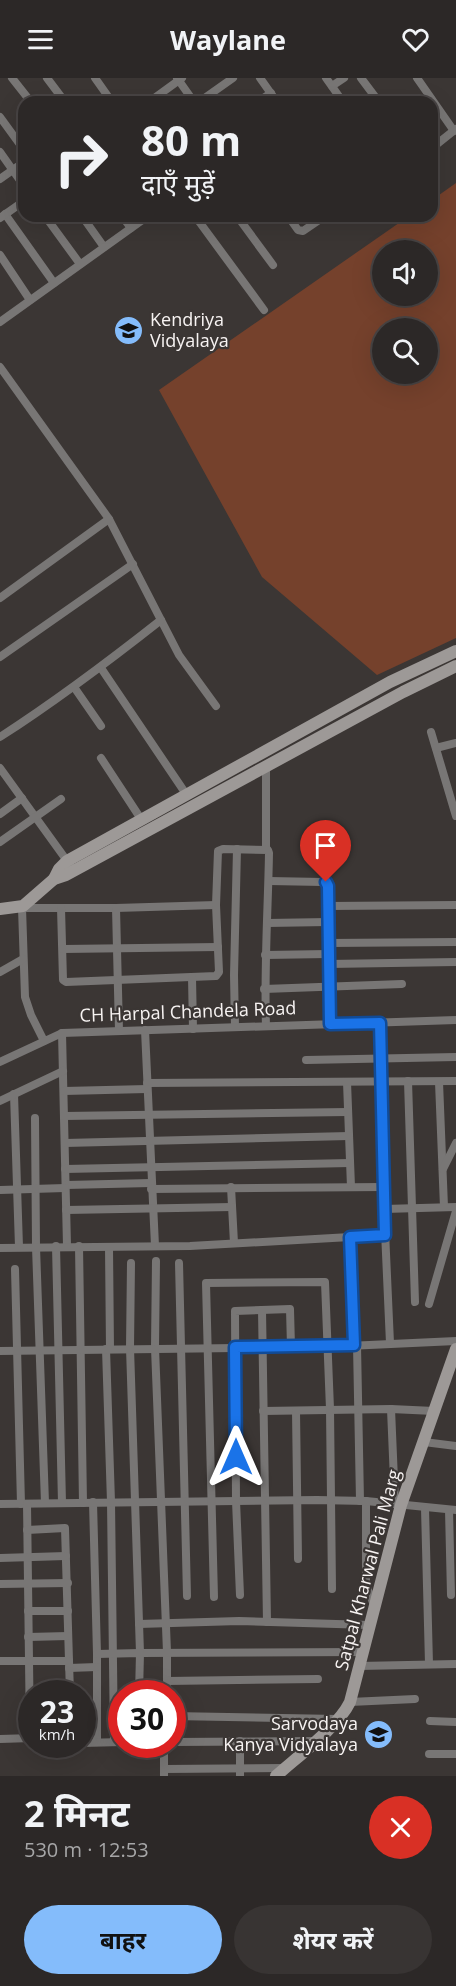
<!DOCTYPE html>
<html lang="hi">
<head>
<meta charset="utf-8">
<style>
	body { margin:0; font-family:"Open Sans","Noto Sans Devanagari",sans-serif; background:#383433; color:#f1f3f6; height:100vh; display:flex; flex-direction:column; font-size:22px; white-space:nowrap }
	* { box-sizing:border-box; margin:0 }
	p { font-size:20px; color:#a6a6a7 }
	.icon { flex:none; width:33px; height:33px; fill:none; stroke:currentColor; stroke-width:2; stroke-linecap:round; stroke-linejoin:round }
	.map { position:relative; height:1698px; overflow:hidden }
	.panel { display:flex; flex-direction:column; background:#2c2827; flex:1 }
	.panel>* { flex:none }
	.guide { position:absolute; left:18px; top:18px; width:420px; height:126px; border-radius:18px; box-shadow:0 6px 24px #0002,0 0 0 2px #484444; background:#2c2827; color:#f1f3f6; overflow:hidden }
	.controls { position:absolute; left:372px; top:162px; display:grid; gap:12px }
	.controls a { display:grid; place-items:center; width:66px; height:66px; border-radius:50%; background:#2c2827; box-shadow:0 6px 24px #0002,0 0 0 2px #484444; font-size:30px }
	.speed { position:absolute; left:18px; top:1602px; display:flex; gap:12px; font-size:30px; font-weight:700; text-align:center }
	.speed>* { display:grid; place-content:center; width:78px; height:78px; border-radius:50%; background:#2c2827; box-shadow:0 6px 24px #0002,0 0 0 2px #484444; line-height:1 }
	.speed small { font-size:15px; font-weight:400 }
	.speed .limit { border:9px solid #d22; background:#fff; color:#111 }
	.pin { position:absolute; display:grid; place-items:center; width:51px; height:51px; color:#fff; margin:-62px -26px; border-radius:50% 50% 50% 0; rotate:-45deg; box-shadow:0 0 6px #0007 }
	.pin .icon { rotate:45deg }
	.me { position:absolute; width:66px; margin:-33px; rotate:0deg; stroke-linejoin:round; filter:drop-shadow(0 0 4px #0008) }
	.turn { display:flex; align-items:center; gap:21px; height:126px; padding:0 24px; font-size:27px }
	.turn .icon { width:78px; height:78px; stroke-width:2.5 }
	.turn b { display:block; font-size:42px; line-height:51px }
	.round { display:grid; place-items:center; flex:none; width:63px; height:63px; border-radius:32px; background:#383433 }
	.head { display:flex; align-items:center; justify-content:space-between; height:102px; padding:0 24px }
	h1 { font-size:36px; font-weight:700; line-height:45px }
	.cta { display:flex; gap:12px; margin-top:auto; padding:12px 24px }
	.cta a { flex:1; height:69px; border-radius:36px; background:#84bcfb; color:#111; font-size:24px; font-weight:700; line-height:69px; text-align:center }
	.cta a+a { background:#383433; color:#f1f3f6 }
	header { display:flex; justify-content:space-between; align-items:center; height:78px; padding:0 24px; background:#2c2827; font-size:27px; font-weight:700 }
	.map>svg:first-child { display:block }
	.green { fill:#75412c; fill-rule:evenodd }
	.lines { fill:none; stroke-linecap:round; stroke-linejoin:round }
	.street { stroke:#787675; stroke-width:8 }
	.secondary { stroke:#9d9997; stroke-width:12 }
	.route-casing { stroke:#114b97; stroke-width:15 }
	.route { stroke:#1a73e8; stroke-width:10 }
	.labels { text-anchor:middle; stroke-width:4.5; stroke-linejoin:round; paint-order:stroke }
	.poi-label { font-size:18px; fill:#f7f3f2; stroke:#3b3634; text-anchor:start }
	.street-label { font-size:18px; fill:#f7f3f2; stroke:#3b3634 }
</style>
</head>
<body>
<header><svg class="icon" aria-label="menu" viewBox="0 0 24 24"><path d="M4 6h16M4 12h16M4 18h16"/></svg>Waylane<svg class="icon" aria-label="heart" viewBox="0 0 24 24"><path d="M12 20l-8-8c-3-5 5-10 8-4 3-6 11-1 8 4z"/></svg></header>
<div class="map">
<svg width="456" height="1698" viewBox="0 0 456 1698">
	<rect width="100%" height="100%" fill="#3b3634"/>
	<path class="green" d="M456 105V560L377 597 262 499 159 312 409 138H432V122ZM382 172H428V218H382ZM382 250H428V296H382Z"/>
	<g class="lines">
		<g class="street">
			<path d="M12 0 31 24"/>
			<path d="M47 0 65 24"/>
			<path d="M95 0 112 24"/>
			<path d="M177 0 194 24"/>
			<path d="M260 0 277 24"/>
			<path d="M326 0 343 24"/>
			<path d="M361 0 379 24"/>
			<path d="M417 0 454 53"/>
			<path d="M332 8 344 0"/>
			<path d="M149 24 182 0"/>
			<path d="M199 24 233 0"/>
			<path d="M257 24 271 15"/>
			<path d="M0 39 24 72"/>
			<path d="M432 70 456 51"/>
			<path d="M0 74 24 108"/>
			<path d="M0 101 24 84"/>
			<path d="M5 136 54 205"/>
			<path d="M45 138 80 186"/>
			<path d="M82 138 104 169"/>
			<path d="M122 138 131 150"/>
			<path d="M195 138 264 232"/>
			<path d="M237 138 273 187"/>
			<path d="M288 138 298 152 303 153 325 138"/>
			<path d="M0 140 24 123"/>
			<path d="M0 177 30 222"/>
			<path d="M0 244 148 138"/>
			<path d="M0 289 109 441 179 577 216 628"/>
			<path d="M0 520 109 441"/>
			<path d="M0 579 133 486"/>
			<path d="M101 590 186 716"/>
			<path d="M74 609 101 648"/>
			<path d="M431 654 456 738"/>
			<path d="M0 659C56 623 109 583 161 542"/>
			<path d="M436 670 456 665"/>
			<path d="M101 680 141 741"/>
			<path d="M0 690 70 787"/>
			<path d="M0 736 22 720"/>
			<path d="M0 764 61 721"/>
			<path d="M266 771V689"/>
			<path d="M269 803 323 804 327 806 330 946"/>
			<path d="M328 828 456 827"/>
			<path d="M21 830H116L216 827"/>
			<path d="M22 830 25 919 31 937 44 963"/>
			<path d="M61 830 63 902 66 904 216 898 219 894 216 827 218 773 223 771 268 772 269 775C268 833 264 890 266 948"/>
			<path d="M116 830 119 953"/>
			<path d="M267 845 328 844"/>
			<path d="M328 865 456 864"/>
			<path d="M63 871 218 869"/>
			<path d="M265 877 328 876"/>
			<path d="M328 886 456 884"/>
			<path d="M0 894 23 881"/>
			<path d="M192 899 193 951"/>
			<path d="M264 911 402 906"/>
			<path d="M380 945 384 1131"/>
			<path d="M235 949 234 897 237 771"/>
			<path d="M145 952 155 1168"/>
			<path d="M62 955 67 1168"/>
			<path d="M306 982 456 979"/>
			<path d="M0 984 62 955 456 942"/>
			<path d="M408 1003 415 1224"/>
			<path d="M347 1004 351 1109"/>
			<path d="M439 1004 444 1129"/>
			<path d="M147 1005 456 1003"/>
			<path d="M64 1013 147 1011"/>
			<path d="M14 1016 19 1169"/>
			<path d="M0 1023 63 993"/>
			<path d="M64 1038 348 1034"/>
			<path d="M35 1040 36 1169 45 1425"/>
			<path d="M65 1065 349 1058"/>
			<path d="M65 1091 350 1085"/>
			<path d="M443 1091 456 1065"/>
			<path d="M66 1107 151 1105"/>
			<path d="M231 1109 234 1165"/>
			<path d="M151 1111 384 1109"/>
			<path d="M0 1112 65 1110"/>
			<path d="M66 1132 232 1129"/>
			<path d="M350 1159 354 1267"/>
			<path d="M56 1168 62 1425"/>
			<path d="M79 1168 83 1425"/>
			<path d="M109 1169 110 1271"/>
			<path d="M0 1170 190 1168 385 1157"/>
			<path d="M156 1183 155 1270 167 1574V1616"/>
			<path d="M131 1185 130 1270 140 1575 362 1574"/>
			<path d="M179 1185 187 1518"/>
			<path d="M15 1191 21 1426"/>
			<path d="M429 1226 456 1133"/>
			<path d="M262 1232 267 1544"/>
			<path d="M390 1265 384 1131 456 1129"/>
			<path d="M357 1267 360 1423"/>
			<path d="M106 1271 111 1424 114 1664"/>
			<path d="M0 1273 326 1269 456 1263"/>
			<path d="M391 1331 395 1426"/>
			<path d="M263 1333 391 1331 434 1333"/>
			<path d="M296 1333 298 1481"/>
			<path d="M424 1364 456 1368"/>
			<path d="M366 1423V1507L374 1527"/>
			<path d="M93 1424 97 1576V1664"/>
			<path d="M0 1426 317 1422 366 1423 456 1432"/>
			<path d="M27 1426 30 1660"/>
			<path d="M425 1430 429 1586"/>
			<path d="M449 1432 451 1517"/>
			<path d="M27 1452 65 1450 70 1616"/>
			<path d="M0 1480 66 1478"/>
			<path d="M0 1506 68 1505"/>
			<path d="M240 1517 236 1423 235 1233 290 1231 291 1269"/>
			<path d="M214 1519 206 1205 325 1204 330 1331 332 1511"/>
			<path d="M28 1533H68"/>
			<path d="M139 1546 239 1543 369 1547"/>
			<path d="M28 1559 68 1558"/>
			<path d="M97 1576 140 1575 139 1616"/>
			<path d="M0 1583H69"/>
			<path d="M359 1588 456 1586"/>
			<path d="M69 1590 97 1589"/>
			<path d="M167 1603 318 1601"/>
			<path d="M350 1624 415 1621"/>
			<path d="M172 1638 338 1641"/>
			<path d="M430 1643 456 1644"/>
			<path d="M0 1661 32 1660"/>
			<path d="M240 1663V1698"/>
			<path d="M172 1664 315 1663"/>
			<path d="M82 1665 122 1664"/>
			<path d="M164 1666V1698"/>
			<path d="M429 1676H456"/>
			<path d="M164 1691 285 1690"/>
		</g>
		<g class="secondary">
			<path d="M54 801 59 791 67 783 390 604 456 573"/>
			<path d="M0 831 23 828 54 801 66 797 403 614 456 588"/>
			<path d="M276 1698C297 1679 338 1649 350 1624L401 1427 456 1271"/>
		</g>
	</g>
	<g class="lines">
		<defs>
			<path id="route" d="M236 1379 235 1269 354 1267 350 1159 385 1157 380 945 330 946 328 808 326 804"/>
		</defs>
		<use href="#route" class="route-casing"/>
		<use href="#route" class="route"/>
	</g>
	<defs>
		<symbol id="school-disc" viewBox="-11 -11 22 22"><circle r="9.5" fill="#84bcfb" stroke="#3b3634"/><path d="M0-5L7-2L0 1L-7-2ZM-4 1L0 2.5L4 1V4Q0 6-4 4Z" fill="#111"/></symbol>
	</defs>
	<g fill-rule="evenodd">
		<use href="#school-disc" x="112" y="236" width="33" height="33"/>
		<use href="#school-disc" x="362" y="1640" width="33" height="33"/>
	</g>
	<g class="labels">
		<g class="poi-label">
			<text x="150" y="248">Kendriya<tspan x="150" dy="21">Vidyalaya</tspan></text>
			<text x="358" y="1652" text-anchor="end">Sarvodaya<tspan x="358" dy="21">Kanya Vidyalaya</tspan></text>
		</g>
		<g class="street-label">
			<text transform="translate(188 934) rotate(-2)" y="6">CH Harpal Chandela Road</text>
			<text transform="translate(368 1492) rotate(-75)" y="6">Satpal Kharwal Pali Marg</text>
		</g>
	</g>
</svg>
<div class="controls">
<a><svg class="icon" aria-label="sound" viewBox="0 0 24 24"><path d="M4 9h4l5-4v14l-5-4H4zM17 9q2 3 0 6"/></svg></a>
<a><svg class="icon" aria-label="search" viewBox="0 0 24 24"><circle cx="10" cy="10" r="6"/><path d="M15 15l6 6"/></svg></a>
</div>
<div class="speed"><div>23<small>km/h</small></div><div class="limit">30</div></div>
<div class="pin" style="left:326px;top:804px;background:#d93025"><svg class="icon" aria-label="arrive" viewBox="0 0 24 24"><path d="M6 21V4h12l-3 4 3 4H6"/></svg></div>
<svg class="me" style="left:236px;top:1379px" viewBox="-20 -20 40 40"><path d="M0-17L14 15 0 8-14 15z" fill="#1a73e8" stroke="#fff" stroke-width="4"/></svg>
<div class="guide">
<div class="turn"><svg class="icon" aria-label="right" viewBox="0 0 24 24"><path d="M7 20v-9h11M14 6l5 5-5 5"/></svg><div><b>80 m</b>दाएँ मुड़ें</div></div>
</div>
</div>
<section class="panel">
<div class="head"><div><h1>2 मिनट</h1><p>530 m · 12:53</p></div><a class="round" style="background:#d93025;color:#fff"><svg class="icon" aria-label="close" viewBox="0 0 24 24"><path d="M6 6l12 12M18 6L6 18"/></svg></a></div>
<div class="cta"><a>बाहर</a><a>शेयर करें</a></div>
</section>
</body>
</html>
